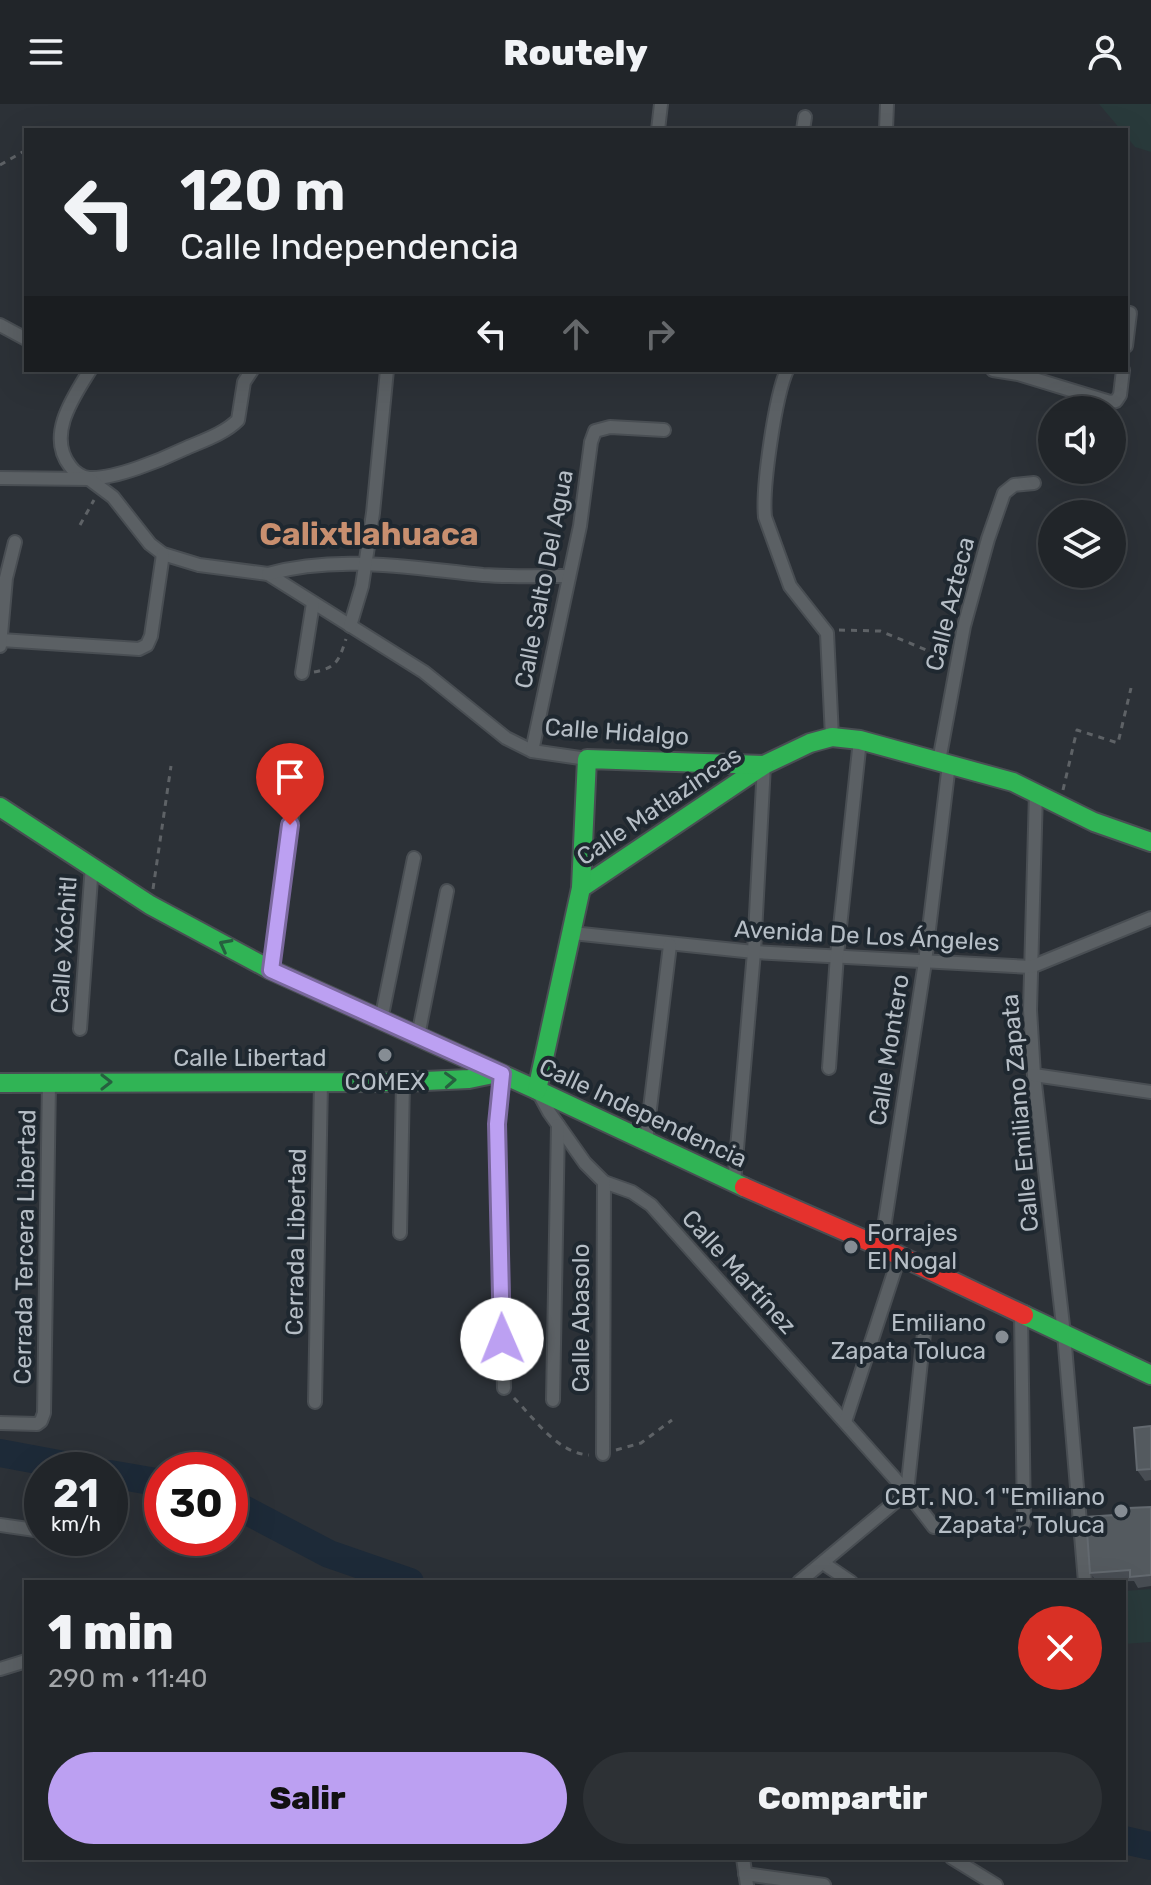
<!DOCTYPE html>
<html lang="es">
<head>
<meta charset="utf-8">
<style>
	body { margin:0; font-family:Rubik,sans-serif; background:#2d3135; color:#f1f3f6; height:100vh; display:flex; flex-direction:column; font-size:30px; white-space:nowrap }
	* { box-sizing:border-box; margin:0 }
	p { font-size:26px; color:#a2a5a8 }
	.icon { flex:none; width:44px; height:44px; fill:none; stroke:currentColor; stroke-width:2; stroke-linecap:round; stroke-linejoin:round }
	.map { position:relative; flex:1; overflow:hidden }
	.drawer { position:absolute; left:24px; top:1476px; width:1102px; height:280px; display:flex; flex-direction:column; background:#212529; border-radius:0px; box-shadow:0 8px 32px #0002,0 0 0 2px #3e4246 }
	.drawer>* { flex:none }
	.hud { position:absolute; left:24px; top:24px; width:1104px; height:244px; border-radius:0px; box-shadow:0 8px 32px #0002,0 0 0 2px #3e4246; background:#212529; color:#f1f3f6; overflow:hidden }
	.tools { position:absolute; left:1038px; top:292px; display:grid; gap:16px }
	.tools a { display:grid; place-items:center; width:88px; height:88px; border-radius:50%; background:#212529; box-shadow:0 8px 32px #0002,0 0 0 2px #3e4246; font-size:40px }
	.speed { position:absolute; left:24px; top:1348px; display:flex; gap:16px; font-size:40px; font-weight:700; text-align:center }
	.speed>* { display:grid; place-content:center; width:104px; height:104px; border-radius:50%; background:#212529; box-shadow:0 8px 32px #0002,0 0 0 2px #3e4246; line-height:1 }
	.speed small { font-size:20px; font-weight:400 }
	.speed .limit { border:12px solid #d22; background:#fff; color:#111 }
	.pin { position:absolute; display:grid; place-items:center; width:68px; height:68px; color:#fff; margin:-82px -34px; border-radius:50% 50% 50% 0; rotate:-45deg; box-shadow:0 0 8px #0007 }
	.pin .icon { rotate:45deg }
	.me { position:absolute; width:88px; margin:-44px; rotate:359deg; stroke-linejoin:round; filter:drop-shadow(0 0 6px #0008) }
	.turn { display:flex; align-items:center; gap:28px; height:168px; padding:0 24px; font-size:36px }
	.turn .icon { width:104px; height:104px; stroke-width:2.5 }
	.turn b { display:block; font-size:56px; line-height:68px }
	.lanes { display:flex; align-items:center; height:76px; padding:0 24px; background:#0003; justify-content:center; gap:40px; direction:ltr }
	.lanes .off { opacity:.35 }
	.round { display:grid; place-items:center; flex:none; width:84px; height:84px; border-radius:42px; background:#2d3135 }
	.head { display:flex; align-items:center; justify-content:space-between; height:136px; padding:0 24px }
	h1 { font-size:48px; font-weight:800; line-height:60px }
	.action { display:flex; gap:16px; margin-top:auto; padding:16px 24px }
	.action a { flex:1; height:92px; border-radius:48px; background:#bca0f2; color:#111; font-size:32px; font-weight:800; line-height:92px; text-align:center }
	.action a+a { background:#2d3135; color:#f1f3f6 }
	header { display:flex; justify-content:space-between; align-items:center; height:104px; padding:0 24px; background:#212529; font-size:36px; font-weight:800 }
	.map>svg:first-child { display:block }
	.green { fill:#293a3b }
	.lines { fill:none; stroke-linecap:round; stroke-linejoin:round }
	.river { stroke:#1d2a38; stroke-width:28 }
	.street-casing { stroke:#494e53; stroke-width:16 }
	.fast-casing { stroke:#494e53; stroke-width:22 }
	.jam-casing { stroke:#494e53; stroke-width:22 }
	.path { stroke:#5e6266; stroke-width:3; stroke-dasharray:6 6; stroke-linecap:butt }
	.street { stroke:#5b6064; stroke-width:12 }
	.fast { stroke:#30b455; stroke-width:18 }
	.jam { stroke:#e5322d; stroke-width:18 }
	.wall { fill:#484d53 }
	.building { fill:#545a5f; stroke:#63696f; stroke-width:2 }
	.oneway { stroke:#26603f }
	.route-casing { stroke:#7a689d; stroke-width:20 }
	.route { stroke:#bca0f2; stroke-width:14 }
	.poi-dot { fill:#868d94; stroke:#1f2830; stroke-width:3 }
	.labels { text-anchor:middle; stroke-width:8; stroke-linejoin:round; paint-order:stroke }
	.street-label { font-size:24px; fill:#b6bec6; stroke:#1f2830 }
	.poi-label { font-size:24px; fill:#b6bec6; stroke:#1f2830; text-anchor:end }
	.district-label { font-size:32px; font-weight:bold; fill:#c88f6f; stroke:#1f2830 }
</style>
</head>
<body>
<header><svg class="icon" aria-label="menu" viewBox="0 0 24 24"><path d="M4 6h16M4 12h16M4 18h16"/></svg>Routely<svg class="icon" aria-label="person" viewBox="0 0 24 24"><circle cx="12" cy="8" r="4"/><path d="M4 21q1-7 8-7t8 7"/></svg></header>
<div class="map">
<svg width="1151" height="1781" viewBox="0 0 1151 1781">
	<rect width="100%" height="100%" fill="#2c3137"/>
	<g class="green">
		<path d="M1099 0H1151V48L1135 43 1126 32V26H1121Z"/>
		<path d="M1151 1485V1538L1124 1540V1487Z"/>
	</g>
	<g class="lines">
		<g class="river">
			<path d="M0 1349 91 1366"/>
			<path d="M110 1370 162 1379"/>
			<path d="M230 1398 329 1450 410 1478"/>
			<path d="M1124 1736 1151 1742"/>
		</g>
		<defs>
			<g id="street">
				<path d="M658 26 661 0"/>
				<path d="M803 26 805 13"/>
				<path d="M886 26 887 0"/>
				<path d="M0 221 26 235"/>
				<path d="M1126 242 1130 209"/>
				<path d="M90 266C74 292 46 331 70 362 74 368 83 374 90 374 115 375 161 356 184 345 202 337 224 330 238 316L244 278 252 266"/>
				<path d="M787 266C775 293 762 384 765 413L790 482 827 529 832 633"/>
				<path d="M993 266 1018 270 1110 298 1116 297 1120 291 1123 266"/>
				<path d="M0 374 89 375 113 393 150 440 163 450 199 461 268 470 424 568 506 634 532 647 587 655"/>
				<path d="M268 470C338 450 411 464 483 471 511 473 541 472 569 472"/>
				<path d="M350 522 362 482 373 409 387 266"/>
				<path d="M1 536 139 545 147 541 151 532 163 450"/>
				<path d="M0 542 6 474 15 438"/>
				<path d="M302 569 313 499"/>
				<path d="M532 647 580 422 591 338 595 327 610 323 664 326"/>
				<path d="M939 657 964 522 988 435 1004 389 1014 381 1034 379"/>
				<path d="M1036 688 1030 906 1034 971 1064 1230 1085 1478"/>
				<path d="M572 829 754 848 1031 863 1151 814"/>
				<path d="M271 866 294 698"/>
				<path d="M381 916 414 754"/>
				<path d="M80 925 92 761"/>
				<path d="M418 932 447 787"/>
				<path d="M829 964 837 851 860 636"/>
				<path d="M502 970 497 1020 504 1284"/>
				<path d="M1034 971 1151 988"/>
				<path d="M537 986 549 1008 585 1059 604 1078 632 1088 651 1101 907 1388 934 1423"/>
				<path d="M646 1037 670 841"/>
				<path d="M734 1079 754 848 764 661"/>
				<path d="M400 1129 403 978"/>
				<path d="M881 1143 925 858 949 660"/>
				<path d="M1021 1210 1024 1419"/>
				<path d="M553 1296 558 1021"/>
				<path d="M315 1298 321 978"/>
				<path d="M845 1318 899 1153"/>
				<path d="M0 1319 37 1320 41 1317 44 1309 49 977"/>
				<path d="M603 1350 604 1078"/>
				<path d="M907 1388 924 1229"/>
				<path d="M0 1421 42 1427"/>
				<path d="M823 1459 851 1478"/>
				<path d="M799 1478 907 1388"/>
				<path d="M0 1565 26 1557"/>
				<path d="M743 1754 747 1781"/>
				<path d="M952 1754 996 1781"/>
				<path d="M745 1770 824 1781"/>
			</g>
			<g id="fast">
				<path d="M0 703 150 801 271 866 537 986 744 1083"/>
				<path d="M581 784 764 661 810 639 832 633 860 636 1013 678 1094 718 1151 738"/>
				<path d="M0 979 403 978 469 975 498 969"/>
				<path d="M537 986 581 784 587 655 764 661"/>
				<path d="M1024 1211 1151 1271"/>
			</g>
			<path id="jam" d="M744 1083 881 1143 1024 1211"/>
		</defs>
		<use href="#street" class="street-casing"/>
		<use href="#fast" class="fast-casing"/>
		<use href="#jam" class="jam-casing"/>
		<g class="path">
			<path d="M0 61 26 46"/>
			<path d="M80 421 94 396"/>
			<path d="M839 526 880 527 946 554"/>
			<path d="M314 568C337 564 339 556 346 535"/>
			<path d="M1063 686 1077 626 1118 639 1131 584"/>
			<path d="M153 785 171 662"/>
			<path d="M472 1236 490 1235"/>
			<path d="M514 1294C535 1315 557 1349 589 1351"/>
			<path d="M616 1346 641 1339 672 1316"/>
		</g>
		<use href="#street" class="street"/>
		<use href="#fast" class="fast"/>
		<use href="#jam" class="jam"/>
	</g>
	<g class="wall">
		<path d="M1151 1322V1376L1145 1377 1137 1366Z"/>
		<path d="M1151 1403V1482L1138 1484 1134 1477 1097 1478 1090 1469 1129 1410Z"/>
	</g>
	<g class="building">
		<path d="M1151 1322V1365L1137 1366 1134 1324Z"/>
		<path d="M1151 1403V1471L1130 1473V1466L1090 1469 1086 1413 1129 1410V1404Z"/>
	</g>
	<defs><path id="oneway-chevron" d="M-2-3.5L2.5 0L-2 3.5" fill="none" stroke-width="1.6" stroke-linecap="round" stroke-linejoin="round" transform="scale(2)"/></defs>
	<g class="oneway">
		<use href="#oneway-chevron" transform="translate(225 841) rotate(-152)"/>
		<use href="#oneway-chevron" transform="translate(450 976) rotate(-3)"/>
		<use href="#oneway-chevron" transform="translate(106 978)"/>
	</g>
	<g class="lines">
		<defs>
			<path id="route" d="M290 721 271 866 502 970 497 1020 502 1235"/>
		</defs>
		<use href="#route" class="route-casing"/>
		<use href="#route" class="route"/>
	</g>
	<g class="poi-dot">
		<circle cx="385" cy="951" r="8"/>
		<circle cx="851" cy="1143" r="8"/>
		<circle cx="1002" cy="1233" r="8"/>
		<circle cx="1121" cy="1407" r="8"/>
	</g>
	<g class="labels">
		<g class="street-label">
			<text transform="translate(544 475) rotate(-79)" y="8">Calle Salto Del Agua</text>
			<text transform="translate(950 500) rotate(-76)" y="8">Calle Azteca</text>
			<text transform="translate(617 628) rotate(4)" y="8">Calle Hidalgo</text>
			<text transform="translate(659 702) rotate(-34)" y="8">Calle Matlazincas</text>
			<text transform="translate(867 832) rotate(3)" y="8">Avenida De Los Ángeles</text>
			<text transform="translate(64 841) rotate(-86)" y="8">Calle Xóchitl</text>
			<text transform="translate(889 946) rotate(-81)" y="8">Calle Montero</text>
			<text x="250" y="962">Calle Libertad</text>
			<text transform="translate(643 1009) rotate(25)" y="8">Calle Independencia</text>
			<text transform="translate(1020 1009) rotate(-95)" y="8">Calle Emiliano Zapata</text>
			<text transform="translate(296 1138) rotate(-89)" y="8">Cerrada Libertad</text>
			<text transform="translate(25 1143) rotate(-89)" y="8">Cerrada Tercera Libertad</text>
			<text transform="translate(739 1168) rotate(48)" y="8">Calle Martínez</text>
			<text transform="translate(581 1214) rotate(-90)" y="8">Calle Abasolo</text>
		</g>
		<g class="poi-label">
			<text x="385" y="986" text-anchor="middle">COMEX</text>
			<text x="867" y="1137" text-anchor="start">Forrajes<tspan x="867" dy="28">El Nogal</tspan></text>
			<text x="986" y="1227">Emiliano<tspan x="986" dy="28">Zapata Toluca</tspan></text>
			<text x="1105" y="1401">CBT. NO. 1 "Emiliano<tspan x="1105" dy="28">Zapata", Toluca</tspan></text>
		</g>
		<g class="district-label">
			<text x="369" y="441">Calixtlahuaca</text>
		</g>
	</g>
</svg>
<div class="tools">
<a><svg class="icon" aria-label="sound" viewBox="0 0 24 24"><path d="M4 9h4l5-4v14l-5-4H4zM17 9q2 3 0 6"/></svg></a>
<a><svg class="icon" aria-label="layers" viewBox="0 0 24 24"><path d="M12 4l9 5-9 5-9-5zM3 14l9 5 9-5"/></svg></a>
</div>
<div class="speed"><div>21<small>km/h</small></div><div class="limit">30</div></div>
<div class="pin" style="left:290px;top:721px;background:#d93025"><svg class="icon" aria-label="arrive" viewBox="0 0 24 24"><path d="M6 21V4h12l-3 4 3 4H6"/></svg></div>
<svg class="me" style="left:502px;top:1235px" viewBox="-20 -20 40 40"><circle r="19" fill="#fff"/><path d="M0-13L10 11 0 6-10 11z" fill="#bca0f2"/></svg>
<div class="hud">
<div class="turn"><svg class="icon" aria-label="left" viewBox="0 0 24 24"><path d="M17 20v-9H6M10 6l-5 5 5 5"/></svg><div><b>120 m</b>Calle Independencia</div></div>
<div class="lanes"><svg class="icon" aria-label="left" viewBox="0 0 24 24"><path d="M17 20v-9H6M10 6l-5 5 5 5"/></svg><svg class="icon off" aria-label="ahead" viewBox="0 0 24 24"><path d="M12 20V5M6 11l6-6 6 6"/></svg><svg class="icon off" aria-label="right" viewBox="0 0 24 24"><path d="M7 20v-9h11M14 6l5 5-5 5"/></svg></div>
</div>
<section class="drawer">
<div class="head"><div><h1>1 min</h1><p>290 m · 11:40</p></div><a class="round" style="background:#d93025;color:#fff"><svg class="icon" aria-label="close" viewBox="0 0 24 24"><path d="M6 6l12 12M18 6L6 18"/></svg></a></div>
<div class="action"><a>Salir</a><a>Compartir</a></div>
</section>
</div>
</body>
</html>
